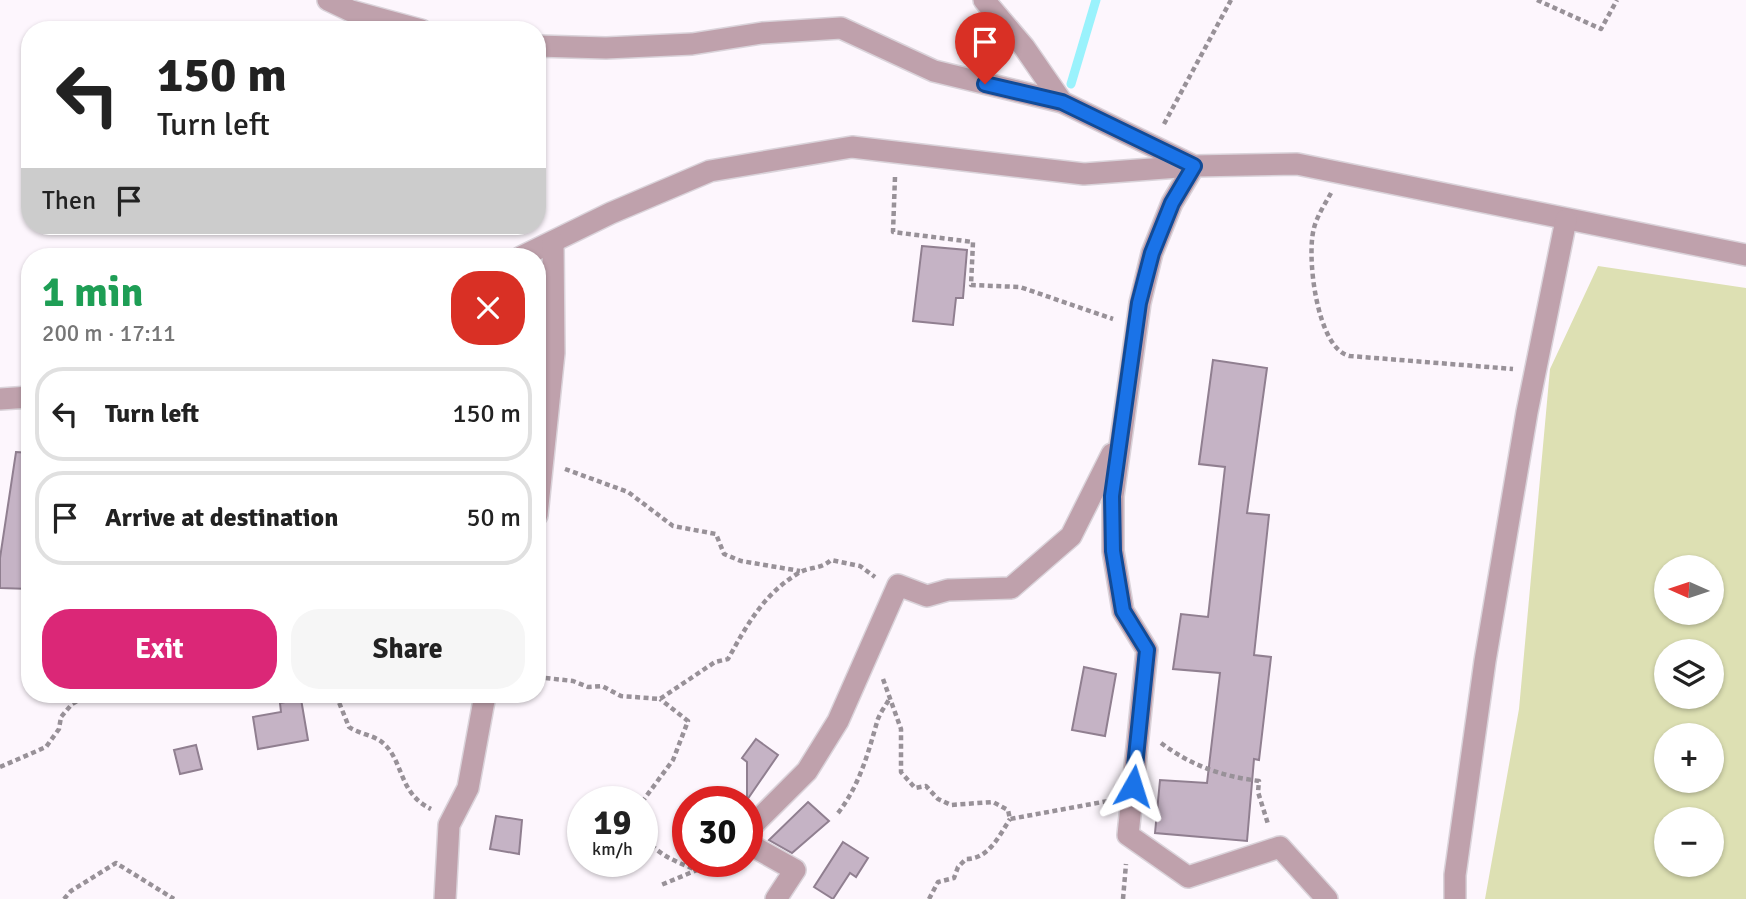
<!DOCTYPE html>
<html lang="en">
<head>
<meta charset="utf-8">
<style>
	body { margin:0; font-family:Signika,sans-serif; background:#f6f6f6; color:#222; height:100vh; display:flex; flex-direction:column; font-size:26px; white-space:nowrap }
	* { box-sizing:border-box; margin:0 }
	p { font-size:23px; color:#767676 }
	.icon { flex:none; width:38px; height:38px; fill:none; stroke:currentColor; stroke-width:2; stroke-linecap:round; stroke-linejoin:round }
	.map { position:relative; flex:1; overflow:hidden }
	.details { position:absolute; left:21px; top:248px; width:525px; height:455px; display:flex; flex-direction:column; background:#fff; border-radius:28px; box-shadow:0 2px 5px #0004 }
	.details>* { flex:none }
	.top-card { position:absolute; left:21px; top:21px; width:525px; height:214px; border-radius:28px; box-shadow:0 2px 5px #0004; background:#fff; color:#222; overflow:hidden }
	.needle { width:46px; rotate:273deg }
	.buttons { position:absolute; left:1654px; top:555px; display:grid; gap:14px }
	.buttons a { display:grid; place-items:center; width:70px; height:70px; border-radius:50%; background:#fff; box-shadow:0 2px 5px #0004; font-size:35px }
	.speed { position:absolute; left:567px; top:786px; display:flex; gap:14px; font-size:35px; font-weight:700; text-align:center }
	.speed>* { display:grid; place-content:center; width:91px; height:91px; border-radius:50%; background:#fff; box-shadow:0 2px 5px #0004; line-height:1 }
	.speed small { font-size:18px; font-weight:400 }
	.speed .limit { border:10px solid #d22; background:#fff; color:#111 }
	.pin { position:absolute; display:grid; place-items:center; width:60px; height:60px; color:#fff; margin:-72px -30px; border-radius:50% 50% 50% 0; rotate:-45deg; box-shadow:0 0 7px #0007 }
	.pin .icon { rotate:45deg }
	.me { position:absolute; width:77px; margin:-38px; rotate:6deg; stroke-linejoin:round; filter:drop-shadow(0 0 5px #0008) }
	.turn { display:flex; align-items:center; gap:24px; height:147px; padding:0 21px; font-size:32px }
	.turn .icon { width:91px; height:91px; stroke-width:2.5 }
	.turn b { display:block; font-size:49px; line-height:60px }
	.then { display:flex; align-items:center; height:66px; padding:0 21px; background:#0003; gap:14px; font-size:26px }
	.round { display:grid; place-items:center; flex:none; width:74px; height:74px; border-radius:28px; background:#f6f6f6 }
	.summary { display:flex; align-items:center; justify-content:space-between; height:119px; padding:0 21px }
	h1 { font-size:42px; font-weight:700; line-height:52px; color:#1e9e55 }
	.primary-button { display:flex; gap:14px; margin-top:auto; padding:14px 21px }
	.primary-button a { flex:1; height:80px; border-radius:28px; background:#db2777; color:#fff; font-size:28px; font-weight:700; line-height:80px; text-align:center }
	.primary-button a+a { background:#f6f6f6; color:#222 }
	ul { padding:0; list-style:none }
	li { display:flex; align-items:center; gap:21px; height:94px; margin:0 14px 10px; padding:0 7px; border:4px solid #e0e0e0; border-radius:28px }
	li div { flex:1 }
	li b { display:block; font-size:26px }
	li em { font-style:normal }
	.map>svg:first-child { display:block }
	.green { fill:#dde0b3; fill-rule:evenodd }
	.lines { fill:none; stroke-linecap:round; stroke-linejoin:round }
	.stream { stroke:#9af2fc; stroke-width:9 }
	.building { fill:#c5b3c5; stroke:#907f90; stroke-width:2 }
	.street-casing { stroke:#dad3da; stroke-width:24 }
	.path { stroke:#989198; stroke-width:4.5; stroke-dasharray:5 3.5; stroke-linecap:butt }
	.street { stroke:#bfa1ac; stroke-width:21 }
	.route-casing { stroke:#114b97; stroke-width:18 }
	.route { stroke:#1a73e8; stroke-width:12 }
</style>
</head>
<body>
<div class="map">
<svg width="1746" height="899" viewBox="0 0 1746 899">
	<rect width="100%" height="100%" fill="#fdf6fd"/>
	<path class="green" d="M1598 266 1746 288V899H1485L1519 709 1550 369ZM1666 567H1712V612H1666ZM1666 651H1712V696H1666ZM1666 735H1712V780H1666ZM1712 819V864H1666V819Z"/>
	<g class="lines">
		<path class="stream" d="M1071 84 1096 0"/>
	</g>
	<g class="building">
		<path d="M922 246 967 250 963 298H956L953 325 913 321Z"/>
		<path d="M1213 360 1267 368 1247 513 1269 515 1254 655 1271 657 1259 760 1254 759 1247 841 1155 833 1160 780 1207 783 1220 673 1173 669 1181 614 1208 617 1225 467 1199 464Z"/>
		<path d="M16 452 30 453V589L0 588V558Z"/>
		<path d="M1084 667 1116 674 1105 736 1072 730Z"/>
		<path d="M301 699 308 740 258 749 253 717 281 712 280 703Z"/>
		<path d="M756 739 778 755 747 800V762L742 758Z"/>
		<path d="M196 745 202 769 180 774 174 750Z"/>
		<path d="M808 802 829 821 792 853 769 840Z"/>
		<path d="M496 816 522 820 519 854 490 849Z"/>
		<path d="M843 842 868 858 856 877 850 873 833 899 814 887Z"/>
	</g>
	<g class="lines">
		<defs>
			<g id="street">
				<path d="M328 0 351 11 421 30"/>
				<path d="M984 0 1024 47 1062 102"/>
				<path d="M537 46 606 48 692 44 762 33 841 28 934 71 1062 102 1194 166 1297 164 1746 255"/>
				<path d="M1194 166 1172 203 1152 253 1140 303 1113 496V551L1123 611 1147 650 1128 835 1188 877 1280 847 1327 899"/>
				<path d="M521 257 611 213 710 171 852 147 1084 174 1192 166"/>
				<path d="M0 399 30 397"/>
				<path d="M537 515 554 353 553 242"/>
				<path d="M747 831 807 771 838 721 898 585 927 596 948 590 1011 588 1071 536 1112 454"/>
				<path d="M747 843 795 870 776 899"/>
				<path d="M445 899 449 825 468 788 485 695"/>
				<path d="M1455 899V875L1485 661 1527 412 1566 220"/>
			</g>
		</defs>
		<use href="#street" class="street-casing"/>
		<g class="path">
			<path d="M1537 0 1601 29 1617 0"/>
			<path d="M1164 124 1231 0"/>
			<path d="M895 177 893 232 973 242 971 285 1020 287 1113 319"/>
			<path d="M1331 193C1325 204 1317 216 1314 228 1306 256 1317 350 1350 356L1513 369"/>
			<path d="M565 469 628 492 673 526 716 534 724 554 741 561 800 571"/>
			<path d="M537 677 573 681 588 687 602 686 621 696 660 699 715 662 728 659C747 625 763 595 797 574 809 566 820 570 831 560L860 566 875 577"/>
			<path d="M883 679 901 729V772L915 788 926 786 938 799 951 805 993 802 1008 810 1010 819 1108 801"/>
			<path d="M336 695 349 727C359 734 374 735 383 743 404 761 398 793 431 809"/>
			<path d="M1161 743C1192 766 1221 776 1259 781L1258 792 1268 824"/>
			<path d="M0 767 46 747 59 729 61 717 72 704 87 695"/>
			<path d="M642 802 673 760 688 721 660 699"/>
			<path d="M838 813C859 786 868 754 877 722 879 714 886 705 890 698"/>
			<path d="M642 831C652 853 676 862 697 870L661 885"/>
			<path d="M64 899 71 891 116 863 174 899"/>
			<path d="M929 899 938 882 954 878 958 867 966 859C989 859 999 836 1010 819"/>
			<path d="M1123 899 1126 864"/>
		</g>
		<use href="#street" class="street"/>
	</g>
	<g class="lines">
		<defs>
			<path id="route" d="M985 84 1062 102 1194 166 1172 203 1152 253 1139 303 1112 496 1113 551 1123 611 1147 650 1133 786"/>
		</defs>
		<use href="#route" class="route-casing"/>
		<use href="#route" class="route"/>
	</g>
</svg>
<div class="buttons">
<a><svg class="needle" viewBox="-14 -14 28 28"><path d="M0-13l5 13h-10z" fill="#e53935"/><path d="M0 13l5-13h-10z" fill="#767676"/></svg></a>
<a><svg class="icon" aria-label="layers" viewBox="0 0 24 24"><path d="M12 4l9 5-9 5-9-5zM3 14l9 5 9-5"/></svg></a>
<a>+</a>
<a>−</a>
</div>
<div class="speed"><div>19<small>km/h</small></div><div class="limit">30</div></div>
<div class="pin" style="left:985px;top:84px;background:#d93025"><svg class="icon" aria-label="arrive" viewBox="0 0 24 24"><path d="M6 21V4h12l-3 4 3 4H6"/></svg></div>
<svg class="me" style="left:1133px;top:786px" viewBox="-20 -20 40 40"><path d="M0-17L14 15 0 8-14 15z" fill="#1a73e8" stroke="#fff" stroke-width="4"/></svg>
<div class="top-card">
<div class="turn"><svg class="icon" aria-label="left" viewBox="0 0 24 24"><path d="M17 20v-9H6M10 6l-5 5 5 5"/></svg><div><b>150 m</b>Turn left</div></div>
<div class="then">Then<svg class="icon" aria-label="arrive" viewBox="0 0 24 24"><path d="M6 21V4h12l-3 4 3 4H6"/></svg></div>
</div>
<section class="details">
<div class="summary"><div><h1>1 min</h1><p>200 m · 17:11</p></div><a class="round" style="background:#d93025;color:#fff"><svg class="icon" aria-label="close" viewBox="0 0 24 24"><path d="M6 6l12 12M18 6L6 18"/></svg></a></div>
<ul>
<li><svg class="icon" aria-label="left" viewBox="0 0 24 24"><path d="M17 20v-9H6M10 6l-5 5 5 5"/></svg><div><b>Turn left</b></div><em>150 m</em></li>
<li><svg class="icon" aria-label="arrive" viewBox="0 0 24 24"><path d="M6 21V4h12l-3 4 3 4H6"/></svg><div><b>Arrive at destination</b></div><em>50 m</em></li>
</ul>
<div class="primary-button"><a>Exit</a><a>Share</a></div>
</section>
</div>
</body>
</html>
